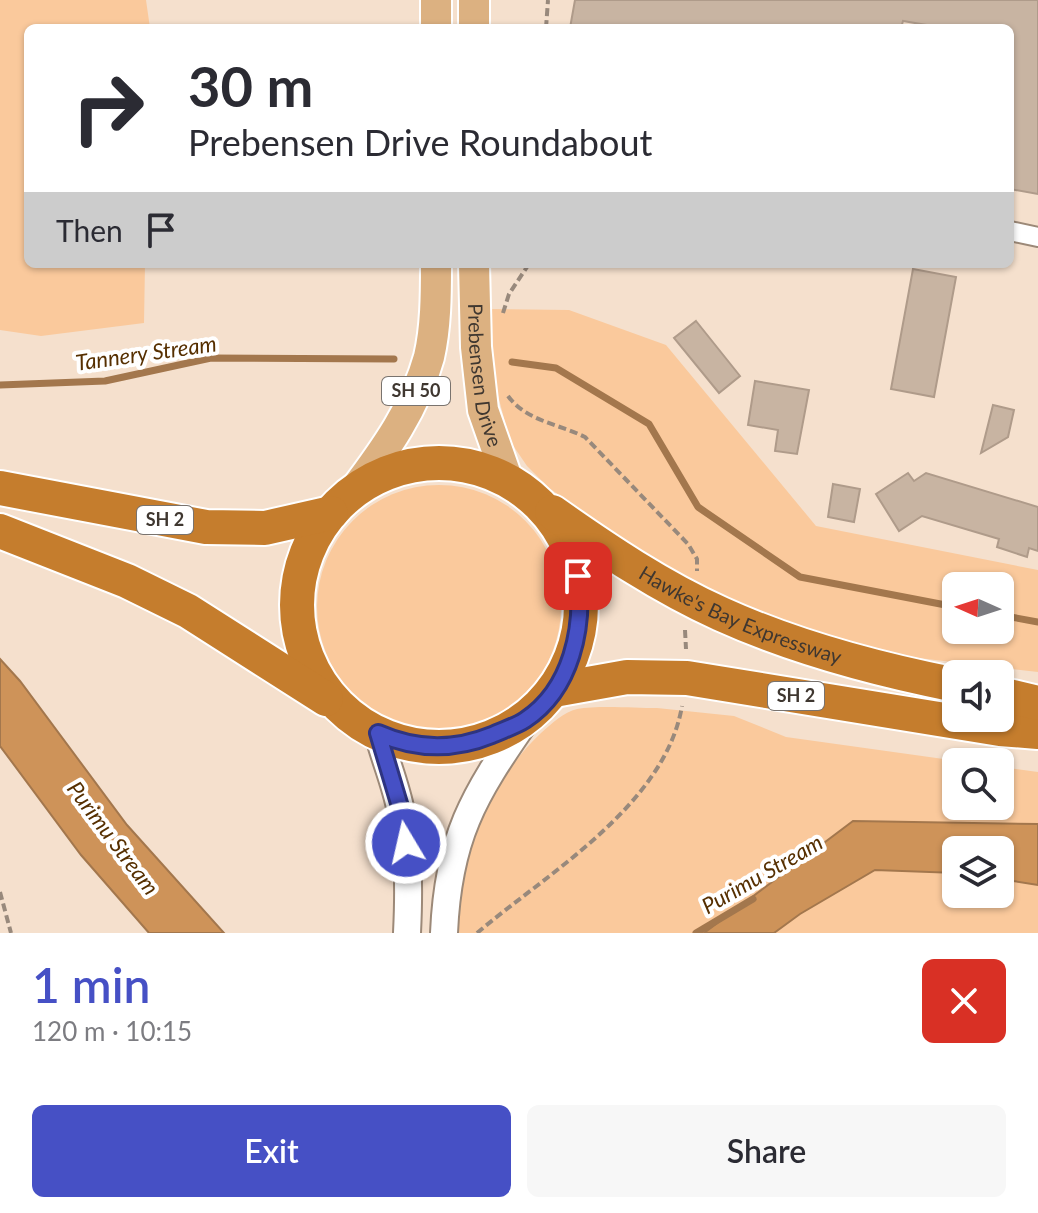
<!DOCTYPE html>
<html lang="en">
<head>
<meta charset="utf-8">
<style>
	body { margin:0; font-family:Lato,sans-serif; background:#f7f7f7; color:#2b2b33; height:100vh; display:flex; flex-direction:column; font-size:30px; white-space:nowrap }
	* { box-sizing:border-box; margin:0 }
	p { font-size:26px; color:#7c7c81 }
	.icon { flex:none; width:44px; height:44px; fill:none; stroke:currentColor; stroke-width:2; stroke-linecap:round; stroke-linejoin:round }
	.map { position:relative; height:933px; overflow:hidden }
	.drawer { display:flex; flex-direction:column; background:#fff; flex:1 }
	.drawer>* { flex:none }
	.top-card { position:absolute; left:24px; top:24px; width:990px; height:244px; border-radius:12px; box-shadow:0 2px 6px #0004; background:#fff; color:#2b2b33; overflow:hidden }
	.needle { width:52px; rotate:273deg }
	.buttons { position:absolute; left:942px; top:572px; display:grid; gap:16px }
	.buttons a { display:grid; place-items:center; width:72px; height:72px; border-radius:12px; background:#fff; box-shadow:0 2px 6px #0004; font-size:40px }
	.pin { position:absolute; display:grid; place-items:center; width:68px; height:68px; color:#fff; margin:-34px; border-radius:16px; box-shadow:0 4px 12px #0006 }
	.me { position:absolute; width:88px; margin:-44px; rotate:351deg; stroke-linejoin:round; filter:drop-shadow(0 0 6px #0008) }
	.turn { display:flex; align-items:center; gap:28px; height:168px; padding:0 32px; font-size:36px }
	.turn .icon { width:104px; height:104px; stroke-width:2.5 }
	.turn b { display:block; font-size:56px; line-height:68px }
	.then { display:flex; align-items:center; height:76px; padding:0 32px; background:#0003; gap:16px; font-size:30px }
	.round { display:grid; place-items:center; flex:none; width:84px; height:84px; border-radius:12px; background:#f7f7f7 }
	.summary { display:flex; align-items:center; justify-content:space-between; height:136px; padding:0 32px }
	h1 { font-size:48px; font-weight:600; line-height:60px; color:#4650c5 }
	.primary-button { display:flex; gap:16px; margin-top:auto; padding:16px 32px }
	.primary-button a { flex:1; height:92px; border-radius:12px; background:#4650c5; color:#fff; font-size:32px; font-weight:600; line-height:92px; text-align:center }
	.primary-button a+a { background:#f7f7f7; color:#2b2b33 }
	.map>svg:first-child { display:block }
	.green { fill:#fac99c; fill-rule:evenodd }
	.water { fill:#ce9359; stroke:#a3774d; stroke-width:2 }
	.lines { fill:none; stroke-linecap:round; stroke-linejoin:round }
	.stream { stroke:#a3774d; stroke-width:7 }
	.building { fill:#c8b4a2; stroke:#af9b8a; stroke-width:2 }
	.street-casing { stroke:#9c8978; stroke-width:22 }
	.secondary-casing { stroke:#9c8978; stroke-width:30 }
	.primary-casing { stroke:#fff; stroke-width:34 }
	.highway-casing { stroke:#fff; stroke-width:38 }
	.path { stroke:#98897c; stroke-width:4; stroke-dasharray:8 4; stroke-linecap:butt }
	.street { stroke:#fff; stroke-width:18 }
	.secondary { stroke:#fff; stroke-width:26 }
	.primary { stroke:#dcb181; stroke-width:30 }
	.highway { stroke:#c57d2d; stroke-width:34 }
	.route-casing { stroke:#2e3480; stroke-width:20 }
	.route { stroke:#4650c5; stroke-width:14 }
	.labels { text-anchor:middle; stroke-width:8; stroke-linejoin:round; paint-order:stroke }
	.shield { fill:#fff; stroke:#79736e; stroke-width:2 }
	.shield-label { font-size:18px; font-weight:bold; fill:#3f3730 }
	.street-label { font-size:20px; fill:#3f3730; stroke:#fff }
	.water-label { font-size:22px; font-style:italic; fill:#562f00; stroke:#fff }
</style>
</head>
<body>
<div class="map">
<svg width="1038" height="933" viewBox="0 0 1038 933">
	<rect width="100%" height="100%" fill="#f5e0cd"/>
	<g class="green">
		<path d="M0 0H146L150 28H28V264H145L144 323 41 336 0 330Z"/>
		<path d="M487 309 569 310 666 345 816 526 1038 570V672L876 653 773 619 677 574 629 545 549 488 527 466 510 441 496 388ZM956 586H1000V630H956Z"/>
		<circle cx="439" cy="607" r="122"/>
		<path d="M657 708 734 716 786 737 965 762H956V806H1000V767L1038 772V933H456C459 862 488 782 541 733 551 724 564 712 577 709 598 705 635 708 657 708ZM956 850H1000V894H956Z"/>
	</g>
	<g class="water">
		<path d="M0 659 20 681 127 825 224 933H149L81 855 0 746Z"/>
		<path d="M853 821 1038 824V885L1000 879V850H956V873L875 870 800 914 774 933H704Z"/>
	</g>
	<g class="lines">
		<g class="stream">
			<path d="M512 362 556 368 649 424 698 507 800 577 956 607"/>
			<path d="M0 385 105 381 211 358 394 359"/>
			<path d="M1000 615 1038 622"/>
			<path d="M696 933 753 899"/>
		</g>
	</g>
	<g class="building">
		<path d="M575 0H1038V194L1010 189V28H944L903 21 901 28H570Z"/>
		<path d="M913 269 956 277 934 397 891 389Z"/>
		<path d="M696 321 740 376 719 393 674 338Z"/>
		<path d="M755 381 809 390 797 454 775 451 778 430 748 425Z"/>
		<path d="M993 405 1014 410 1008 437 981 453Z"/>
		<path d="M908 473 914 481 926 473 1038 507V551L1029 548 1027 557 997 547 999 539 922 516 899 531 876 494Z"/>
		<path d="M833 484 860 489 854 522 828 517Z"/>
	</g>
	<g class="lines">
		<defs>
			<path id="street" d="M1010 231 1038 237"/>
			<g id="secondary">
				<path d="M378 733C385 760 396 785 401 812 409 853 409 892 407 933"/>
				<path d="M444 933C448 838 473 796 526 720"/>
			</g>
			<g id="primary">
				<path d="M474 0V28"/>
				<path d="M436 28V0"/>
				<path id="s1" d="M474 264 476 347 483 410 508 481"/>
				<path d="M354 491C385 450 415 408 429 357 436 327 436 294 436 264"/>
			</g>
			<g id="highway">
				<circle cx="439" cy="605" r="142"/>
				<path d="M0 488 206 527 265 528 331 513"/>
				<path id="s2" d="M552 512C606 550 661 587 721 614 796 648 875 669 956 685"/>
				<path d="M0 531 127 581 188 611 326 699"/>
				<path d="M554 690 627 677 687 678 1000 729 1038 732"/>
				<path d="M1000 694 1038 703"/>
			</g>
		</defs>
		<use href="#street" class="street-casing"/>
		<use href="#secondary" class="secondary-casing"/>
		<use href="#primary" class="primary-casing"/>
		<use href="#highway" class="highway-casing"/>
		<g class="path">
			<path d="M546 28 548 0"/>
			<path d="M503 313 509 294 529 264"/>
			<path d="M508 396C526 421 559 424 585 437L688 544 697 559V571"/>
			<path d="M685 630 686 649"/>
			<path d="M0 892 11 933"/>
			<path d="M477 933C549 872 665 805 682 706"/>
		</g>
		<use href="#street" class="street"/>
		<use href="#secondary" class="secondary"/>
		<use href="#primary" class="primary"/>
		<use href="#highway" class="highway"/>
	</g>
	<g class="lines">
		<defs>
			<path id="route" d="M406 843 401 810 378 733C416 750 453 751 492 735 503 730 516 726 525 720 572 689 584 627 578 576"/>
		</defs>
		<use href="#route" class="route-casing"/>
		<use href="#route" class="route"/>
	</g>
	<g class="labels">
		<g class="shield">
			<rect x="382" y="377" width="68" height="28" rx="6"/>
			<rect x="137" y="506" width="56" height="28" rx="6"/>
			<rect x="768" y="682" width="56" height="28" rx="6"/>
		</g>
		<g class="shield-label">
			<text x="416" y="397">SH 50</text>
			<text x="165" y="526">SH 2</text>
			<text x="796" y="702">SH 2</text>
		</g>
		<g class="street-label">
			<text dy="7" stroke="none"><textPath href="#s1" startOffset="112">Prebensen Drive</textPath></text>
			<text dy="7" stroke="none"><textPath href="#s2" startOffset="216">Hawke's Bay Expressway</textPath></text>
		</g>
		<g class="water-label">
			<text transform="translate(146 353) rotate(-8)" y="8">Tannery Stream</text>
			<text transform="translate(113 838) rotate(53)" y="8">Purimu Stream</text>
			<text transform="translate(762 874) rotate(-30)" y="8">Purimu Stream</text>
		</g>
	</g>
</svg>
<div class="buttons">
<a><svg class="needle" viewBox="-14 -14 28 28"><path d="M0-13l5 13h-10z" fill="#e53935"/><path d="M0 13l5-13h-10z" fill="#7c7c81"/></svg></a>
<a><svg class="icon" aria-label="sound" viewBox="0 0 24 24"><path d="M4 9h4l5-4v14l-5-4H4zM17 9q2 3 0 6"/></svg></a>
<a><svg class="icon" aria-label="search" viewBox="0 0 24 24"><circle cx="10" cy="10" r="6"/><path d="M15 15l6 6"/></svg></a>
<a><svg class="icon" aria-label="layers" viewBox="0 0 24 24"><path d="M12 4l9 5-9 5-9-5zM3 14l9 5 9-5"/></svg></a>
</div>
<div class="pin" style="left:578px;top:576px;background:#d93025"><svg class="icon" aria-label="arrive" viewBox="0 0 24 24"><path d="M6 21V4h12l-3 4 3 4H6"/></svg></div>
<svg class="me" style="left:406px;top:843px" viewBox="-20 -20 40 40"><circle r="17" fill="#4650c5" stroke="#fff" stroke-width="3"/><path d="M0-11L8 9 0 5-8 9z" fill="#fff"/></svg>
<div class="top-card">
<div class="turn"><svg class="icon" aria-label="right" viewBox="0 0 24 24"><path d="M7 20v-9h11M14 6l5 5-5 5"/></svg><div><b>30 m</b>Prebensen Drive Roundabout</div></div>
<div class="then">Then<svg class="icon" aria-label="arrive" viewBox="0 0 24 24"><path d="M6 21V4h12l-3 4 3 4H6"/></svg></div>
</div>
</div>
<section class="drawer">
<div class="summary"><div><h1>1 min</h1><p>120 m · 10:15</p></div><a class="round" style="background:#d93025;color:#fff"><svg class="icon" aria-label="close" viewBox="0 0 24 24"><path d="M6 6l12 12M18 6L6 18"/></svg></a></div>
<div class="primary-button"><a>Exit</a><a>Share</a></div>
</section>
</body>
</html>
